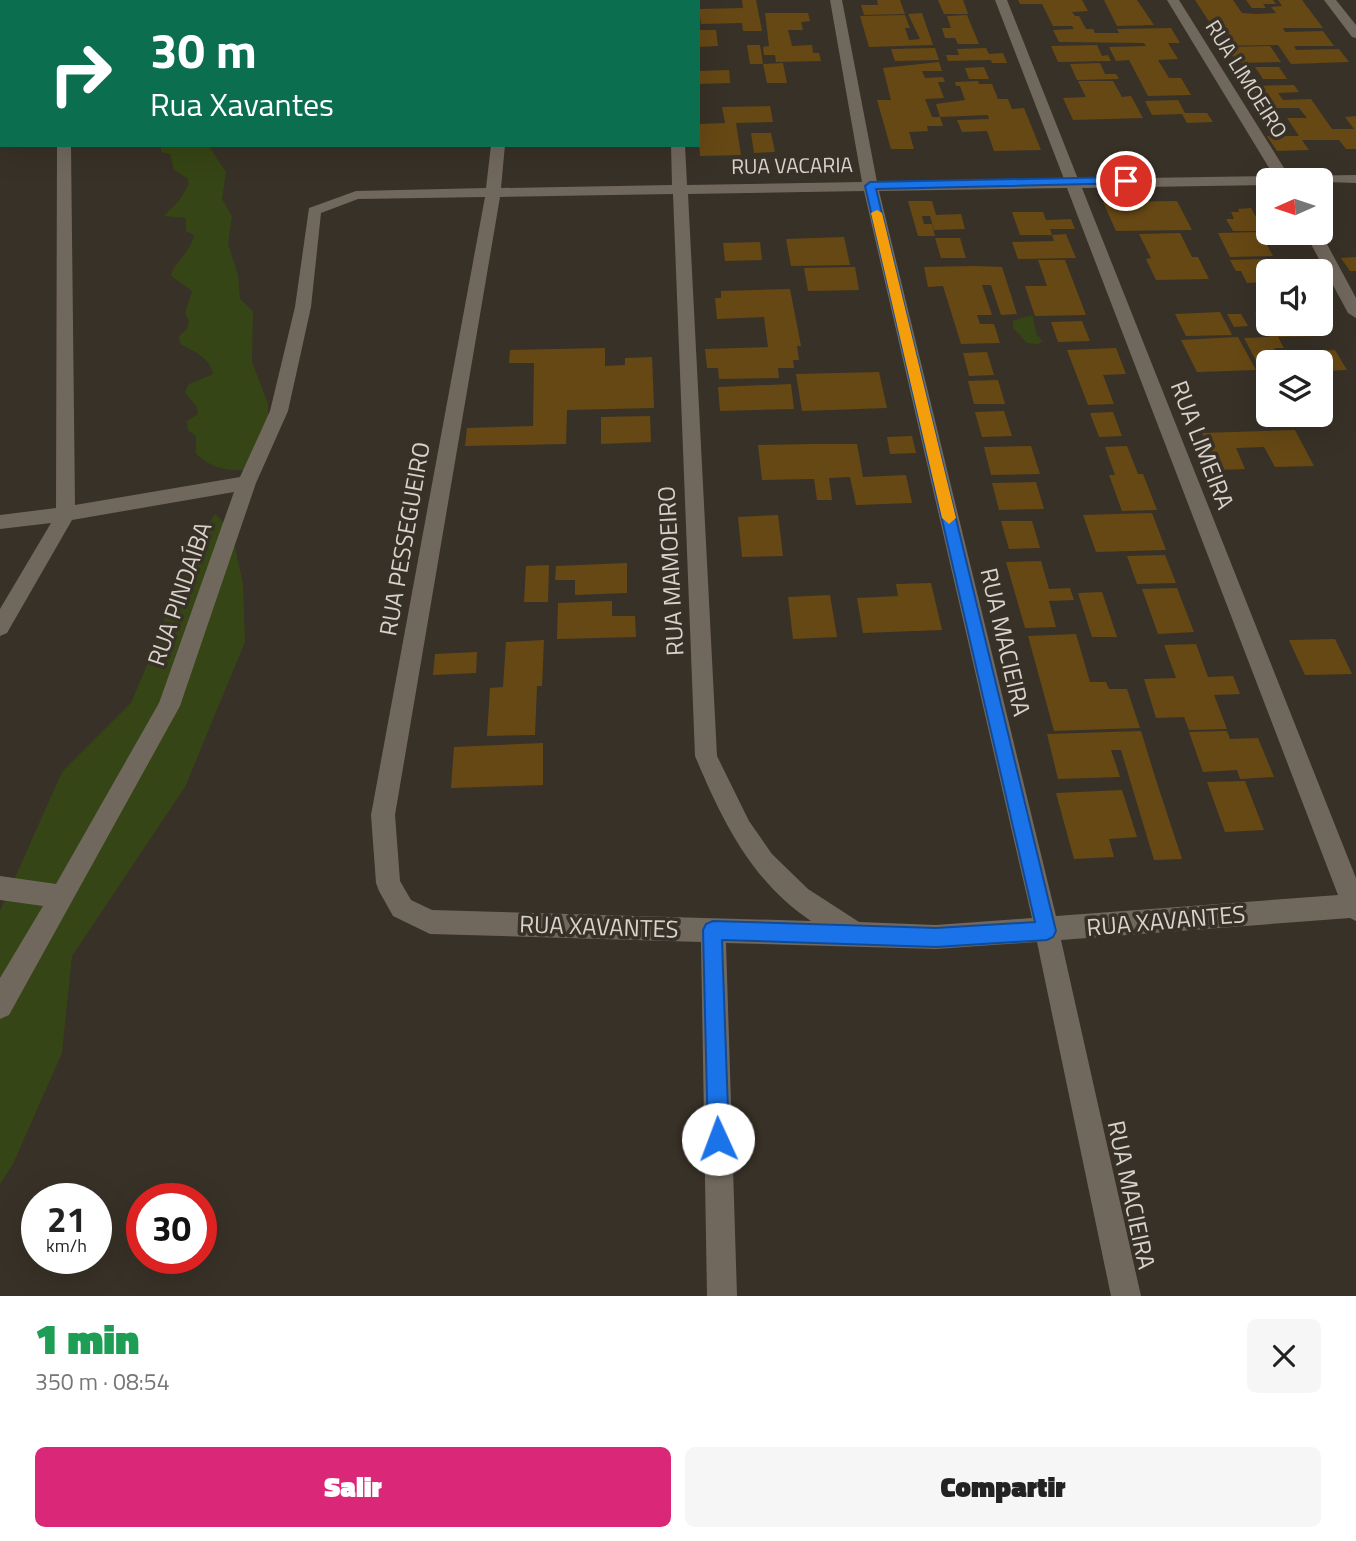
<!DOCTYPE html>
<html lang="es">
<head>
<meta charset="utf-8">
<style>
	body { margin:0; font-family:"Titillium Web",sans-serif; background:#f6f6f6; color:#222; height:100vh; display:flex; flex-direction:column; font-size:26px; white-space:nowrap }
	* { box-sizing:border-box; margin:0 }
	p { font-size:23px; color:#767676 }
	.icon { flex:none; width:38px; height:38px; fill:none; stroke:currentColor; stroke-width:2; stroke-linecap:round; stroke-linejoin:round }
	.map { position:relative; height:1296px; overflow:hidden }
	.side { display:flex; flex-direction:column; background:#fff; flex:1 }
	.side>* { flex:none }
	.banner { position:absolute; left:0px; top:0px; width:700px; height:147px; box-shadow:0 7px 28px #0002; background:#0b6e4f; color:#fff; overflow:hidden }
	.needle { width:46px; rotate:267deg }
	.controls { position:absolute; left:1256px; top:168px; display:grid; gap:14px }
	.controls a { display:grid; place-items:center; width:77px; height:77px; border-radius:10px; background:#fff; box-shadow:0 7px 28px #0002; font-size:35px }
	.speed { position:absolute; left:21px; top:1183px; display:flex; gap:14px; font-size:35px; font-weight:700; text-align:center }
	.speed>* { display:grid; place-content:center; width:91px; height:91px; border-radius:50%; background:#fff; box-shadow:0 7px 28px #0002; line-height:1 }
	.speed small { font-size:18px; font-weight:400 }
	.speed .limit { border:10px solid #d22; background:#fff; color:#111 }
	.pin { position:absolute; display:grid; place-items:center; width:60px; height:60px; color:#fff; margin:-30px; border:4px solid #fff; border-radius:50%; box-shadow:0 2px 7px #0007 }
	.me { position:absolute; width:77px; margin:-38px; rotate:358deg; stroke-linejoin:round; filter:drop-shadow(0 0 5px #0008) }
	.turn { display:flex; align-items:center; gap:24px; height:147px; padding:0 35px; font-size:32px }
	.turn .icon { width:91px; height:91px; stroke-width:2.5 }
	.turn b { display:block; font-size:49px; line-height:60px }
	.round { display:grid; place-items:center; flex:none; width:74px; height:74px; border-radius:10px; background:#f6f6f6 }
	.overview { display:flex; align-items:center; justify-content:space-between; height:119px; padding:0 35px }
	h1 { font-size:42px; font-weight:800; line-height:52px; color:#1e9e55 }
	.action { display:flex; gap:14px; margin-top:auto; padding:14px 35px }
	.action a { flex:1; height:80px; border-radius:10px; background:#db2777; color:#fff; font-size:28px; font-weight:800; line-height:80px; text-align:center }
	.action a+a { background:#f6f6f6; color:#222 }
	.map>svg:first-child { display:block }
	.green { fill:#364515 }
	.building { fill:#664814 }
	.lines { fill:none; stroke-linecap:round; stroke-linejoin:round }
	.minor { fill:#71685d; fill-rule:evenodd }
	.route { fill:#1a73e8; stroke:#114b97; stroke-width:2 }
	.slow { fill:#f59e0b }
	.labels { text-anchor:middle; stroke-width:7; stroke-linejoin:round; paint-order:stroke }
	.far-street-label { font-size:21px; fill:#d7d3cc; stroke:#383127 }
	.street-label { font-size:24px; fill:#d7d3cc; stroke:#383127 }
</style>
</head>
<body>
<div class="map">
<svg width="1356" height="1296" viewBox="0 0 1356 1296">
	<rect width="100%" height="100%" fill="#383127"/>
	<g class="green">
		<path d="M208 145 226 172 222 199 232 216 228 244 238 275 240 299 253 311 252 362 268 404 269 432 246 470C226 471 211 468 196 454V436L188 430 187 421 198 414 196 406 185 392 189 384 213 374C210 358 194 351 180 344L179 336 187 329 189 321 185 314 192 291 171 276C174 261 189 256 194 235L186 231V218L164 216 181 198 189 184 187 178 174 170 170 154 161 152V146Z"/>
		<path d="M1028 316H1033L1036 333 1042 341 1039 344 1027 343 1013 328V321Z"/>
		<path d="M215 514 231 530 243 583 245 642 185 787 72 956 62 1053 13 1164 0 1184V911L62 772 131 703 160 634 179 570Z"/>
	</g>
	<g class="building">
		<path d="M742 0H756L762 31H743L742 23 701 24 699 9 743 8Z"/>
		<path d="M877 0H900L905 14 864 15 861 5H878Z"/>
		<path d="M938 0H963L968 14H944Z"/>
		<path d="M1018 0H1082L1088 11 1072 12 1075 16H1079L1086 29H1093L1095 33H1119L1117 29 1171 28 1180 43H1168L1178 59 1158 60 1169 78H1181L1191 95 1148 96 1129 60 1116 61 1109 47 1146 46 1144 43 1059 42 1053 30 1074 29 1072 26H1053L1042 4H1020Z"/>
		<path d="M1104 0H1137L1154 25 1117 26Z"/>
		<path d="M1195 0H1233L1242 13 1256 14 1276 13 1271 7 1282 6 1278 0H1302L1323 28H1283L1285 32 1323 31 1334 46H1294L1296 50 1339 49 1349 62 1291 64 1278 45 1216 46 1204 26H1212Z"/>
		<path d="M1246 0H1273L1276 4H1263L1266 8H1252Z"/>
		<path d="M765 13H808L810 21 801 22 803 30H788L792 46 812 45 813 53H819L821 61 776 62 775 55H764L763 47 769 46Z"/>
		<path d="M922 13 933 45 869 47 860 16 905 15 910 28H905L909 40 920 39 908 14Z"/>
		<path d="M967 15 979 44H958L955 38H945L942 28H951L947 16Z"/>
		<path d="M698 30H716L718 46 698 47Z"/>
		<path d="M747 45H760L763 64 783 63 787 83H767L763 64H750Z"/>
		<path d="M1097 45 1102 56 1108 55 1111 61 1058 62 1051 46Z"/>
		<path d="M1270 46 1281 62 1237 63 1227 47Z"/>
		<path d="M935 48 939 60 895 61 891 49Z"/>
		<path d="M986 48 989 54 1003 53 1007 63H992L991 60 948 61 946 55H959L957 49Z"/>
		<path d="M939 62 942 71H922L925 78 943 77 945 82H938L944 98 925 99 932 117H940L943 126H927L928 131 909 132 914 149H891L877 100H891L883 68Z"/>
		<path d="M1100 63 1105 74H1116L1119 79 1077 80 1070 64Z"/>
		<path d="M984 67 989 79H969L965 68Z"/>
		<path d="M1255 67H1279L1287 79H1263Z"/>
		<path d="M729 70 730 83 698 84V71Z"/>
		<path d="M978 81 979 84H992L998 99H1008L1012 109 1024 108 1041 150 994 151 987 131 962 132 957 120 989 119 988 115 940 117 936 104 965 100 960 86H956L955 82Z"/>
		<path d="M1078 81H1113L1122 97 1131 96 1143 118 1073 120 1063 98 1086 97Z"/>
		<path d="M1294 85 1299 92 1278 93 1283 100 1311 99 1332 129H1354L1345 117 1356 116V149H1346L1339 140H1302L1309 150 1277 151 1267 136H1299L1287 118H1307L1299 108H1273L1268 100H1259L1251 86Z"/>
		<path d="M1178 100 1185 113H1207L1213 122 1187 123 1182 114 1152 115 1145 101Z"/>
		<path d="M770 106 773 122 736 123 741 155 700 156 698 124 725 123 722 107Z"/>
		<path d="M751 133H771L775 152 754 153Z"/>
		<path d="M908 201H932L936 215 961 214 965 229 934 230 930 216H922L924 224H932L935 236H918Z"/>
		<path d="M1177 201 1192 230 1116 231 1103 202Z"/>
		<path d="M1251 208 1264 231H1233L1226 219H1234L1231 212H1239L1238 209Z"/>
		<path d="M1012 212H1043L1046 220 1071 219 1075 229H1050L1052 235H1020Z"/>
		<path d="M1260 232 1273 256 1230 257 1218 233Z"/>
		<path d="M1180 233 1192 257H1198L1209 279 1156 280 1146 259 1151 258 1139 234Z"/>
		<path d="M1066 234 1076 258 1018 259 1012 242 1054 241 1052 235Z"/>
		<path d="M844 237 850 265 791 266 786 239Z"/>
		<path d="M935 238H960L966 258H941Z"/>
		<path d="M760 242 762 260 725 261 723 243Z"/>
		<path d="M1356 257V271H1350L1341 258Z"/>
		<path d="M1262 259 1269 270V282L1247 283 1241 271H1236L1230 260Z"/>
		<path d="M1038 260H1065L1086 315 1035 316 1025 286H1047Z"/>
		<path d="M975 266 1002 267 1017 314 1001 315 991 285H982L992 315H977L980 324H994L1000 343 961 344 943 286 928 287 924 267Z"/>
		<path d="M855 267 859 290 808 291 804 268Z"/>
		<path d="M790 289 801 346H797L799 360H793L794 368H778L779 378 719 379 718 368H707L705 349 768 347 764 317 717 319 715 298H721V291Z"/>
		<path d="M1220 312 1232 335 1186 336 1175 314Z"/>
		<path d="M1269 312V324H1310L1317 336 1278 337 1284 348H1274L1276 352 1335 350 1347 370 1321 371V362H1269V372H1262L1244 338 1269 337 1255 313Z"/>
		<path d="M1227 314H1241L1248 326 1234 327Z"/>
		<path d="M1082 321 1090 341 1058 342 1051 322Z"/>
		<path d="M1238 337 1256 370 1197 372 1181 340Z"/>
		<path d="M605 348V366L625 365V358L652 357 654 408 567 410 566 444 465 446 467 428 533 426 534 363H509L510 350Z"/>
		<path d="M1116 348 1126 374 1103 375 1114 404 1088 405 1067 350Z"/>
		<path d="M987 352 994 375 969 376 963 353Z"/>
		<path d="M879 372 887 408 802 411 796 374Z"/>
		<path d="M998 380 1005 404H974L968 381Z"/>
		<path d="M791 384 794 409 720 411 718 387Z"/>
		<path d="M1004 411 1012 436 982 437 975 412Z"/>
		<path d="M1113 412 1122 436 1099 437 1090 413Z"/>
		<path d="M650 416 651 442 601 444V417Z"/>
		<path d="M1295 430 1314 466 1275 467 1264 447 1236 448 1245 469 1219 470 1202 433Z"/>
		<path d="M912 436 916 453 890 454 887 437Z"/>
		<path d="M809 444H857L863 477 906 475 912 503 856 505 850 477 829 478 832 500H817L814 479 762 480 758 445Z"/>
		<path d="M1031 446 1040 474 991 475 984 447Z"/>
		<path d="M1127 446 1138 474H1143L1157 510 1122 511 1109 475H1115L1105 447Z"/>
		<path d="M1036 482 1044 509 999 510 992 483Z"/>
		<path d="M1152 513 1166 550 1096 552 1083 515Z"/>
		<path d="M778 515 783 556 742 557 738 517Z"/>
		<path d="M1001 521H1032L1040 548 1009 549Z"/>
		<path d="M1165 555 1176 583 1137 584 1127 556Z"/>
		<path d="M1041 561 1049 589 1070 588 1074 600 1049 601 1056 627 1025 628 1006 562Z"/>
		<path d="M627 563V593L575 595V580H555L556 566Z"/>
		<path d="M549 565 548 602H524L526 566Z"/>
		<path d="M931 583 942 630 863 633 857 598 898 596 896 584Z"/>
		<path d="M1177 588 1194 632 1158 634 1142 589Z"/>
		<path d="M1102 592 1117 637H1092L1078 593Z"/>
		<path d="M830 595 837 637 793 639 788 597Z"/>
		<path d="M612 601V616H635L636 637 557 639 558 603Z"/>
		<path d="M1076 634 1090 682H1106L1109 689H1127L1140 728 1054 731 1028 636Z"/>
		<path d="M1335 639 1352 674 1305 675 1289 640Z"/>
		<path d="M544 640 542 686H537L535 735 487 736 490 688 503 687 506 642Z"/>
		<path d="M1196 644 1208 677 1233 676 1240 694 1214 695 1227 729 1189 730 1184 717 1156 718 1144 679 1176 678 1164 645Z"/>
		<path d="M477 652 476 673 433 675 435 654Z"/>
		<path d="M1141 731 1156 780 1182 859 1154 860 1121 750H1111L1120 777 1058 779 1047 734Z"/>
		<path d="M1227 731 1230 739 1258 738 1274 777 1240 779 1237 770 1203 772 1189 732Z"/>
		<path d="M543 743V785L451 788 454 747Z"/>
		<path d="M1245 781 1264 830 1225 832 1207 782Z"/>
		<path d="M1122 790 1137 837 1109 839 1114 857 1074 859 1056 793Z"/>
	</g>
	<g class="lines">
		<g class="minor">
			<rect x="57" y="0" width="12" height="2"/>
			<rect x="509" y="0" width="12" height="2"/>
			<rect x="666" y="0" width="12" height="2"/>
			<path d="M830 0H842L877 182 1064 179 995 0H1007L1078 179 1274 176 1167 0H1179L1289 176 1356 175V183L1269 180V185L1082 188 1356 878V921L1350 918 1061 940 1141 1296H1111L1037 942 936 949 726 943 737 1296H707L701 942 430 934 393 916 379 891 376 883 371 815 485 197 358 199 321 213 311 307 288 411 256 483 180 706 9 1015 0 1019V978L43 906 0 900V876L56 884 159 703 234 492 72 520 7 633 0 636V609L51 523 0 529V515L56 508 57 145H71L75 505 240 477 270 411 295 307 309 208 356 191 486 188 491 145H505L501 188 672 185 671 145H685L687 185 862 182ZM1067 188 1338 895 1056 916 879 191ZM864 191 1032 918 936 925 859 922 808 889 772 854 749 821 717 756 688 194ZM673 194 695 756C722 820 751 881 811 921L432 910 411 900 400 881 395 815 500 197Z"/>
			<path d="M1324 0H1336L1356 25V38L1352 37Z"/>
			<path d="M1305 233H1321L1356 298V318L1348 313Z"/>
		</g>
	</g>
	<path class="route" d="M1126 177 1130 178V183L876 189 1056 931 1053 937 1047 940 936 947 722 940 729 1139 726 1147 718 1150 711 1147 708 1139 703 930 706 924 713 921 936 928 1035 922 865 186 870 182Z"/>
	<path class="slow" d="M877 210 882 213 956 518 949 524 942 518 871 213Z"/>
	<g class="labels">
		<g class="far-street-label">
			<text transform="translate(1246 79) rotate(58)" y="7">RUA LIMOEIRO</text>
			<text transform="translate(792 166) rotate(-1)" y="7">RUA VACARIA</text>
		</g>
		<g class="street-label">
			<text transform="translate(1202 445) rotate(69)" y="8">RUA LIMEIRA</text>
			<text transform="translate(405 539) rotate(-80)" y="8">RUA PESSEGUEIRO</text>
			<text transform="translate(671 571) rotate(-93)" y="8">RUA MAMOEIRO</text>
			<text transform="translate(180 594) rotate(-71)" y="8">RUA PINDAÍBA</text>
			<text transform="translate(1005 642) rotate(77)" y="8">RUA MACIEIRA</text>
			<text transform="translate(1166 921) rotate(-5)" y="8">RUA XAVANTES</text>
			<text transform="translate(599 927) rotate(2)" y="8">RUA XAVANTES</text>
			<text transform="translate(1131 1195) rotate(78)" y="8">RUA MACIEIRA</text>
		</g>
	</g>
</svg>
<div class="controls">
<a><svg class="needle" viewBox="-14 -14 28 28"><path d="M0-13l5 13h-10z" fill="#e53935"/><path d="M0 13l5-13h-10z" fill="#767676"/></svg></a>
<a><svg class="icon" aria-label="sound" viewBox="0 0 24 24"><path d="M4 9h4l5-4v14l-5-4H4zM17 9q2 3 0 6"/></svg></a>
<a><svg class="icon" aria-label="layers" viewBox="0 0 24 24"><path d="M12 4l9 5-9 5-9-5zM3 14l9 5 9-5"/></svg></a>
</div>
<div class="speed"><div>21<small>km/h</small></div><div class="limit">30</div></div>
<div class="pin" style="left:1126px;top:181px;background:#d93025"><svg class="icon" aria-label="arrive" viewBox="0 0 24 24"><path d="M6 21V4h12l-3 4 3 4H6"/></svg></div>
<svg class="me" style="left:718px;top:1139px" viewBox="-20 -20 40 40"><circle r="19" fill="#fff"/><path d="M0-13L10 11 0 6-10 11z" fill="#1a73e8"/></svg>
<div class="banner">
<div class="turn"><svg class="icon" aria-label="right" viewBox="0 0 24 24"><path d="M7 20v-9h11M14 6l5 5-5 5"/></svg><div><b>30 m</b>Rua Xavantes</div></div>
</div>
</div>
<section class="side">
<div class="overview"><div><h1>1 min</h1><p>350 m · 08:54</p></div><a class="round"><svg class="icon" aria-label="close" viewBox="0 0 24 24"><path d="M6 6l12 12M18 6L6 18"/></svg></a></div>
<div class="action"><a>Salir</a><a>Compartir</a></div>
</section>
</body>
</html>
